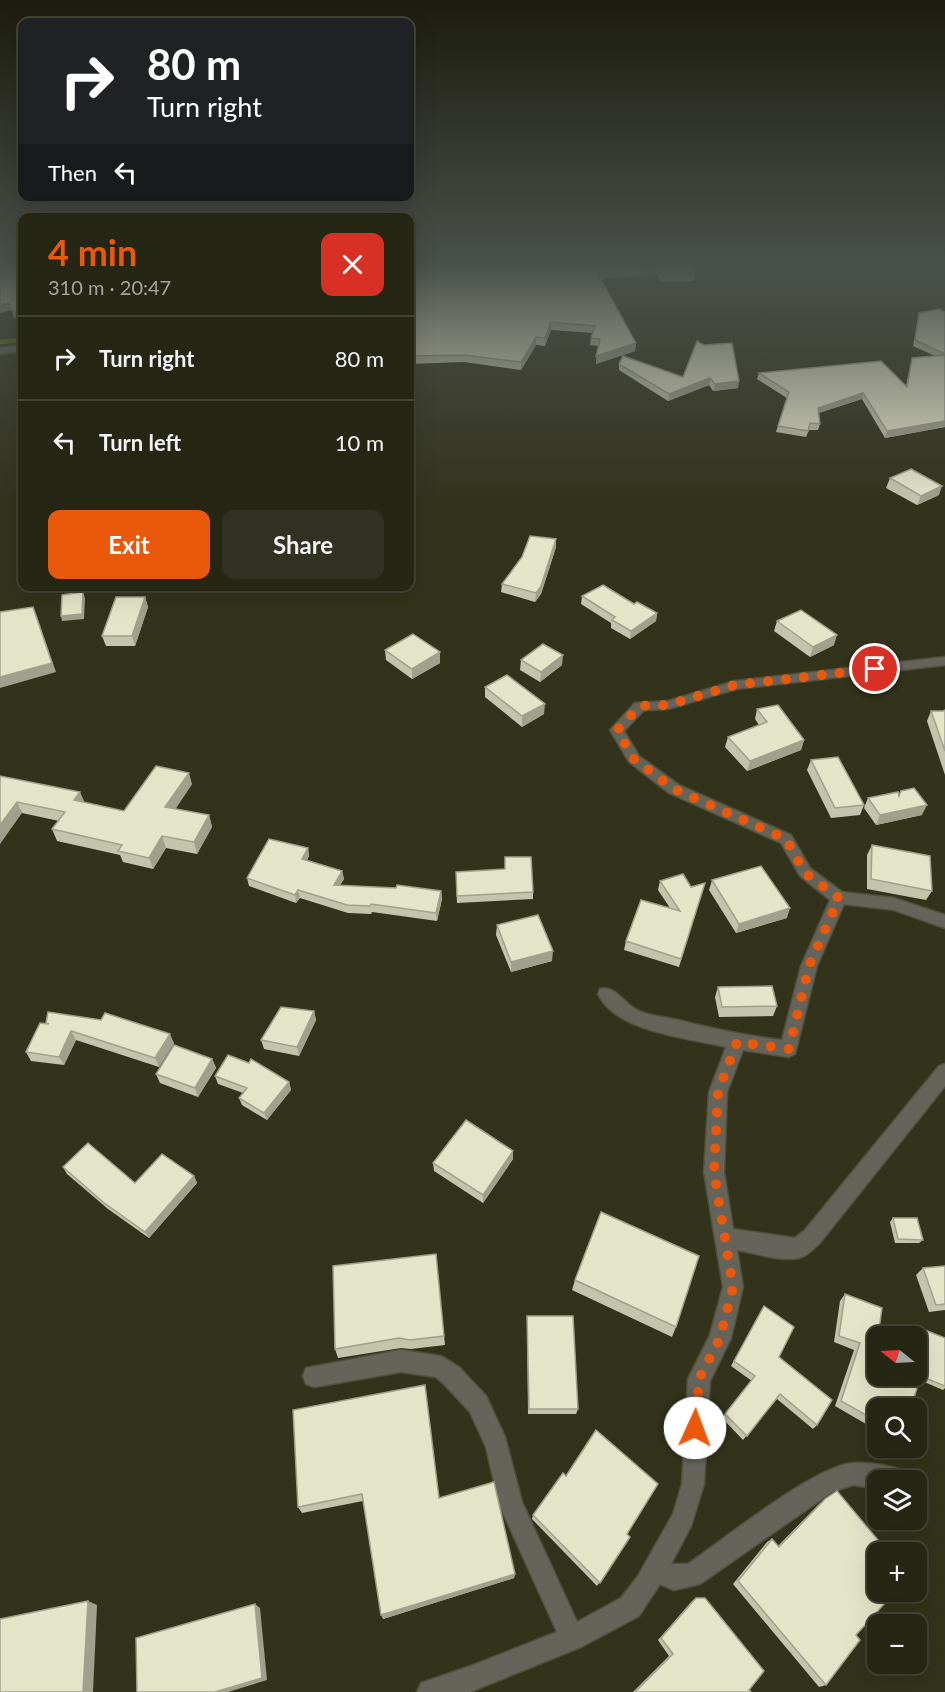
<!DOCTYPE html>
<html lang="en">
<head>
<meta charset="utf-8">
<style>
	body { margin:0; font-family:Lato,sans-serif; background:#323222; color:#f1f3f6; height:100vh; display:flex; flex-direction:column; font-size:22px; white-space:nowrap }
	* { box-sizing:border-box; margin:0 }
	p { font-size:20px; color:#a4a5a0 }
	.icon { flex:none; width:33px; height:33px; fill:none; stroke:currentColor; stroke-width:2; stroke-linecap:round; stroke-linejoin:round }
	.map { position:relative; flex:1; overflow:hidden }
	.sheet { position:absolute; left:18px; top:213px; width:396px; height:378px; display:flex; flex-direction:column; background:#262615; border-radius:12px; box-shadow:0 6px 24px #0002,0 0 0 2px #424334 }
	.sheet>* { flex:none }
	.top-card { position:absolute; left:18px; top:18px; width:396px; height:183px; border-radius:12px; box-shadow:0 6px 24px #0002,0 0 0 2px #424334; background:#202124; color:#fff; overflow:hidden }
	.needle { width:39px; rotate:288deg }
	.buttons { position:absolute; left:867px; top:1326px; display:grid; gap:12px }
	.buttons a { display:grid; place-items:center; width:60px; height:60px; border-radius:12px; background:#262615; box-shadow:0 6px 24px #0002,0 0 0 2px #424334; font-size:30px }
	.pin { position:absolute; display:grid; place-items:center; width:51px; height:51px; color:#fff; margin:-26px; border:3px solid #fff; border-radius:50%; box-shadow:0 2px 6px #0007 }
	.me { position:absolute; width:66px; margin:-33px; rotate:2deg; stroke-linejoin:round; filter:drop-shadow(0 0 4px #0008) }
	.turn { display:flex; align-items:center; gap:21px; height:126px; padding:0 30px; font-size:27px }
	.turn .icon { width:78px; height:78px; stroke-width:2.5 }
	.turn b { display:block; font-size:42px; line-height:51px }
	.then { display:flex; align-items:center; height:57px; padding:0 30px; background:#0003; gap:12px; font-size:22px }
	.round { display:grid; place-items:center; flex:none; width:63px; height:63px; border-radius:12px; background:#323222 }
	.headline { display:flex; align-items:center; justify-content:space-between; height:102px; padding:0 30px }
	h1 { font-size:36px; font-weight:700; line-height:45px; color:#ea580c }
	.button { display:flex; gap:12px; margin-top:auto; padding:12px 30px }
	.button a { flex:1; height:69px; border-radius:12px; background:#ea580c; color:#fff; font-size:24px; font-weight:700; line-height:69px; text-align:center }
	.button a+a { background:#323222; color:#f1f3f6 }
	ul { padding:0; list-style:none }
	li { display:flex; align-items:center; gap:18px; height:84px; padding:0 30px; border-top:2px solid #424334 }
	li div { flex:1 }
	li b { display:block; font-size:22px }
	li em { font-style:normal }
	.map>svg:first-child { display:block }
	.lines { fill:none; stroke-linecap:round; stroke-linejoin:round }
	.stream { stroke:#696722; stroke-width:4.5 }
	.street-casing { stroke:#50503a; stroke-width:3 }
	.street { fill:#64645a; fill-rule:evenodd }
	.wall { fill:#c4c4ad }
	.shaded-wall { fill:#a0a08d }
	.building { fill:#e4e4c9; stroke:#a0a08d; stroke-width:1.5 }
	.route { stroke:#ea580c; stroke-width:10; stroke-dasharray:0 18 }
</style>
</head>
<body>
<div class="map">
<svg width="945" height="1692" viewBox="0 0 945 1692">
	<rect width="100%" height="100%" fill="#33331c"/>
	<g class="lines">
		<path class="stream" d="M0 342 22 340"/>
		<defs>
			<g id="street">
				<path d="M22 345V351L0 354V348Z"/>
				<path d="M945 657V665L736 689 668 709 644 710 624 731 639 756 679 785 791 835 810 868 842 892 894 898 945 915V928L894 910 844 904 817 966 795 1054 789 1057 743 1050 727 1092 724 1172 733 1229 795 1238 805 1230 939 1066 945 1064V1086L819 1244C813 1249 807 1256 799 1258 781 1262 755 1253 737 1250L743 1287 731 1338 710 1381 704 1484 691 1526 671 1564H688C723 1540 816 1465 853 1463 869 1462 894 1466 908 1472L911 1480H878V1489L853 1485 832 1492 700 1584 674 1590 660 1584 639 1616 581 1647 470 1692H417L421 1683 471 1666 557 1632 499 1504 486 1447 470 1412 443 1383 436 1377 401 1372 314 1387 306 1384 303 1376 306 1368 401 1350 441 1356 459 1367 486 1396 505 1437 522 1502 577 1622 621 1598 638 1576 673 1514 682 1484 688 1379 710 1335 723 1287 704 1172 709 1092 726 1047C688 1038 616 1032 598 994L600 989C614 984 625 1004 637 1010 649 1016 665 1017 678 1020 713 1029 747 1036 782 1040L801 966 830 900 800 876 781 843 669 793 629 762 610 730 635 703 668 701 735 681Z"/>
			</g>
		</defs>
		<use href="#street" class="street-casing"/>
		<use href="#street" class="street"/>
	</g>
	<g class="wall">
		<path d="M410 266H691L695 273 694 281 661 282 656 273 600 279 636 343 635 351 596 364 599 346 590 345 591 338 593 333 551 330 545 346 536 345 521 370 464 362 410 364Z"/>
		<path d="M945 312V427L885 438 862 399 818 413 820 424 818 430H809L806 437 776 432 787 398 757 379 759 373 906 386 912 358 935 356 913 346 919 313Z"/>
		<path d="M697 341 738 388 713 391 709 385 668 401 619 370V364L683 377Z"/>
		<path d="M890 478 939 495 917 505 886 488Z"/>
		<path d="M556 547 541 594 535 602 501 592 502 584Z"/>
		<path d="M582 596 634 604 657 613 656 621 630 639 611 628V623L581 604Z"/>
		<path d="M145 597 148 607 135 646H106L102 636Z"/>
		<path d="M777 621 834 645 810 657 774 631Z"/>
		<path d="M385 650 440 663 412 679 386 660Z"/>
		<path d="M521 660 562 665 540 682 520 670Z"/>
		<path d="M485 687 544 714 522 727 485 697Z"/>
		<path d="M757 709 804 740 801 750 747 771 725 747 728 737 759 725 755 719Z"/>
		<path d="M945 710V775L927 721 931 711H943Z"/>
		<path d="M811 760 864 805 860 815 831 818 807 770Z"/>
		<path d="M0 776 84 802 124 811 192 784 175 809 209 815 212 827 197 854 166 848 153 869 123 862 120 855 57 841 52 829 59 821 22 813Z"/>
		<path d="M899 796 922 815 876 825 864 808 868 798Z"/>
		<path d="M872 845 932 891 926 900 867 889V855Z"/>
		<path d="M308 848 309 856 307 860 342 871 344 879 340 885 441 891 442 899 437 921 372 912 371 914 348 913 300 898 296 903 249 886 247 878Z"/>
		<path d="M505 857 533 892V899L457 903 456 879 505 869Z"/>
		<path d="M712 880 787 918 736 933 709 890Z"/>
		<path d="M660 881 691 887 705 883 679 967 624 950 626 941 670 908 658 890Z"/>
		<path d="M497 925 552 961 511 972 496 935Z"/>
		<path d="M718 987 777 1006 773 1016 719 1017 715 997Z"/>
		<path d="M314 1011 316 1020 299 1056 264 1049 261 1040Z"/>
		<path d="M40 1023 174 1043 159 1067 76 1040 64 1065 31 1061 26 1052Z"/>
		<path d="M212 1059 216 1068 198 1097 160 1083 156 1074Z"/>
		<path d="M215 1076 289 1082 291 1090 267 1120 242 1105 239 1098 243 1093 218 1084Z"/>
		<path d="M513 1159 483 1203 434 1171 433 1163Z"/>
		<path d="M63 1167 135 1183 194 1176 197 1183 149 1238 108 1209 67 1174Z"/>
		<path d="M893 1218 923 1240 919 1243H895L890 1222Z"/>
		<path d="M436 1254 445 1345 411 1349 401 1348 338 1358 335 1349Z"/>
		<path d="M945 1266V1310L929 1312 916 1275 923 1268Z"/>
		<path d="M575 1280 676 1327 672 1337 572 1290Z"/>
		<path d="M845 1294 874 1364 878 1408V1431L835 1406 854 1350 834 1342 840 1301Z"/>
		<path d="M761 1311 779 1357 817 1425 813 1429 777 1399 743 1440 722 1418 752 1381 731 1366Z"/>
		<path d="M527 1316 578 1409 576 1414H528L527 1322Z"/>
		<path d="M925 1330 945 1338V1388L943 1390 915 1378V1376H916V1366L921 1333Z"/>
		<path d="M293 1410 439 1498 515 1574 514 1578 383 1619 363 1501 302 1513 298 1507Z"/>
		<path d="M837 1491 856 1635 826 1685 819 1687 733 1584 767 1542 772 1539 778 1546 819 1504Z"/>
		<path d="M533 1515 627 1534 630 1537 597 1586 532 1519Z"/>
		<path d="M696 1598 751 1692H633L669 1656 658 1640 692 1601Z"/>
	</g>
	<g class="shaded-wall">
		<path d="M657 266 656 273 596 280 597 272Z"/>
		<path d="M9 303 12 310 0 313V305Z"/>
		<path d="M22 309V317L14 318 12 311Z"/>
		<path d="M551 322V330L545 346V338Z"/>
		<path d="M536 337V345L521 370V362Z"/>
		<path d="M636 343 635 351 596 364V356Z"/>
		<path d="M710 378 709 385 668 401 669 394Z"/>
		<path d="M739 381 738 388 713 391 715 384Z"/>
		<path d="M863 393 862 399 816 414 818 408Z"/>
		<path d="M945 421V427L885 438 887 431Z"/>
		<path d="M942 486 939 495 917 505 921 496Z"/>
		<path d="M556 539V547L541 594 535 602 536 593Z"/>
		<path d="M83 592 85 598 84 619 62 621 61 616Z"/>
		<path d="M145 597 148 607 135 646 132 636Z"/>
		<path d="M657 613 656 621 630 639 631 631Z"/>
		<path d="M37 617 56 672 0 688V677Z"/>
		<path d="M837 635 834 645 810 657 813 647Z"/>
		<path d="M440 652V663L412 679V669Z"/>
		<path d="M563 655 562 665 540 682 541 672Z"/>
		<path d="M545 704 544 714 522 727V716Z"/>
		<path d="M804 740 801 750 747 771 750 761Z"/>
		<path d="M189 773 192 784 169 819 165 807Z"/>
		<path d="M80 792 85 803 74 800Z"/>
		<path d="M17 802 22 813 0 844V825Z"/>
		<path d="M927 805 922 815 876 825 880 815Z"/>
		<path d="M209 815 212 827 197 854 194 842Z"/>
		<path d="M162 836 166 848 153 869 149 858Z"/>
		<path d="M308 848 309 856 303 867 302 859Z"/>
		<path d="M342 871 344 879 335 893 334 885Z"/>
		<path d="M298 890 300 898 296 903 295 895Z"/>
		<path d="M441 891 442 899 437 921 436 913Z"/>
		<path d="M790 908 787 918 736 933 739 924Z"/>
		<path d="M553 951 552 961 511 972V962Z"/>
		<path d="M314 1011 316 1020 299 1056 297 1047Z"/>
		<path d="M71 1031 76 1040 64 1065 59 1057Z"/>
		<path d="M170 1034 174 1043 159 1067 155 1058Z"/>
		<path d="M212 1059 216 1068 198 1097 195 1088Z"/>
		<path d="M289 1082 291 1090 267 1120 264 1113Z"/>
		<path d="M513 1151V1159L483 1203V1195Z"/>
		<path d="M194 1176 197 1183 149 1238 145 1232Z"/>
		<path d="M515 1574 514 1578 383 1619 381 1615Z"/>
		<path d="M88 1601 97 1605 93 1692H83Z"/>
		<path d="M255 1604 260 1608 267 1680 228 1692H215Z"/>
	</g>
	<g class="building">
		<path d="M0 266H22V309L12 311 9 303 0 305Z"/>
		<path d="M410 266H691L695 273 662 275 657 266 597 272 636 343 596 356 600 339 591 338 595 326 551 322 545 338 536 337 521 362 464 355 410 356Z"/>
		<path d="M939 309 945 312V354L915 340 919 313Z"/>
		<path d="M697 341 704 345 732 343 739 381 715 384 710 378 669 394 619 364 623 356 683 377Z"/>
		<path d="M945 355V421L887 431 863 393 818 408 820 424 810 423 808 431 778 426 789 392 759 373 881 361 907 387 912 358Z"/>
		<path d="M911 469 942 486 921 496 890 478Z"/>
		<path d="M530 536 556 539 541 586 536 593 502 584 522 557Z"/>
		<path d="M603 585 634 604 637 602 657 613 631 631 612 620 615 617 582 596Z"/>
		<path d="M83 592 82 614 61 616 62 595Z"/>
		<path d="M116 597H145L132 636H102Z"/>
		<path d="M33 607 52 663 0 677V612Z"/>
		<path d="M801 610 837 635 813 647 777 621Z"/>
		<path d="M413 634 440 652 412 669 385 650Z"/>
		<path d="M543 644 563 655 541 672 521 660Z"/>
		<path d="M507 675 545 704 522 716 485 687Z"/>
		<path d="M778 705 804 740 750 761 728 737 767 722 757 709Z"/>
		<path d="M945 710V751L931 711H943Z"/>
		<path d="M838 757 864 805 835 808 811 760Z"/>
		<path d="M156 766 189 773 165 807 209 815 194 842 162 836 149 858 118 851 122 845 52 829 65 812 17 802 0 825V776L80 792 74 800 124 811Z"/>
		<path d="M914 788 927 805 880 815 868 798 898 792 899 796 901 791Z"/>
		<path d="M269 839 308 848 302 859 342 871 334 885 396 888 397 885 441 891 436 913 371 904 370 906 347 905 298 890 295 895 247 878Z"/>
		<path d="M872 845 930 856 932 891 871 879Z"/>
		<path d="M505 857H531L533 892 457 896 456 872 505 869Z"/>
		<path d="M761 866 790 908 739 924 712 880Z"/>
		<path d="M683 874 691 887 705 883 681 959 626 941 641 900 680 911 660 881Z"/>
		<path d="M538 915 553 951 511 962 497 925Z"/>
		<path d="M772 986 777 1006 722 1007 718 987Z"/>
		<path d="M281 1007 314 1011 297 1047 261 1040Z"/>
		<path d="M48 1012 101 1020 105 1013 170 1034 155 1058 71 1031 59 1057 26 1052 40 1023 49 1024 46 1023Z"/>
		<path d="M174 1045 212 1059 195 1088 156 1074Z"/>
		<path d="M228 1055 249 1063 251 1059 289 1082 264 1113 239 1098 247 1088 215 1076Z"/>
		<path d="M466 1120 513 1151 483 1195 433 1163Z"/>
		<path d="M88 1143 135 1183 162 1154 194 1176 145 1232 103 1202 63 1167Z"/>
		<path d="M601 1212 699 1256 676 1327 575 1280Z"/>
		<path d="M893 1218H917L923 1240 898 1239Z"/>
		<path d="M436 1254 444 1336 410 1340 399 1338 335 1349 333 1266Z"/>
		<path d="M945 1266V1304L936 1305 923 1268Z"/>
		<path d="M845 1294 882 1308 874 1364 878 1366V1376H895L917 1388 911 1408H878V1422L841 1401 860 1343 839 1336Z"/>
		<path d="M764 1306 794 1327 779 1357 832 1400 817 1425 780 1394 747 1436 725 1414 755 1376 734 1361Z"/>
		<path d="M527 1316H573L578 1409H529Z"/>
		<path d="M925 1330 945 1338V1386L918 1375Z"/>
		<path d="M425 1385 439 1498 494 1482 515 1574 381 1615 362 1494 298 1507 293 1410Z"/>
		<path d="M596 1430 658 1484 627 1534 630 1537 600 1583 533 1515 563 1473 566 1476Z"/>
		<path d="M837 1491 888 1552H878V1592H895L856 1635 860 1640 826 1685 738 1581 772 1539 779 1547 825 1499Z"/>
		<path d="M696 1598H705L764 1671 749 1690 751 1692H635L673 1654 661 1638Z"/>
		<path d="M88 1601 83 1692H0V1619Z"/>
		<path d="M255 1604 262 1678 215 1692H137L136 1638Z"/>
	</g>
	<linearGradient id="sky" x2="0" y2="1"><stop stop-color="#1c1c0f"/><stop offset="0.53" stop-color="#4a504b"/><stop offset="1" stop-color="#4a504b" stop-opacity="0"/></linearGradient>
	<rect width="945" height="503" fill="url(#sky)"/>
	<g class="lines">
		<path class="route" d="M695 1428 699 1379 720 1338 733 1287 714 1172 718 1092 737 1042 789 1049 809 966 839 898 805 873 786 839 674 789 634 759 617 730 640 706 668 705 735 685 875 669"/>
	</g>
</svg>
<div class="buttons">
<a><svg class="needle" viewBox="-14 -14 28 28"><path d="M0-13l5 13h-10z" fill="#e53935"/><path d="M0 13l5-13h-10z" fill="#a4a5a0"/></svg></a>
<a><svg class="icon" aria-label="search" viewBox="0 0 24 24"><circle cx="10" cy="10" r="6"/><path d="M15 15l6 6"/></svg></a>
<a><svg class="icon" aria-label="layers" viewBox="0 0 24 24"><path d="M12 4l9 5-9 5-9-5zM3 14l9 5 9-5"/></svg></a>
<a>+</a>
<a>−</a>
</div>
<div class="pin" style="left:875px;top:669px;background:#d93025"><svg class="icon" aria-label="arrive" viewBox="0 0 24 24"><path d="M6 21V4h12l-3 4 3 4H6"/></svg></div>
<svg class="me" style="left:695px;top:1428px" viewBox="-20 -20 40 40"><circle r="19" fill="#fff"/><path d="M0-13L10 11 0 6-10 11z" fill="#ea580c"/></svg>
<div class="top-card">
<div class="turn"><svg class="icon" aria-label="right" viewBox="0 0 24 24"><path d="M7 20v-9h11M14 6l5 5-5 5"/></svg><div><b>80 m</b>Turn right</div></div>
<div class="then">Then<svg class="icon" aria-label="left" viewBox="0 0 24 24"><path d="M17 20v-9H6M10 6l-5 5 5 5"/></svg></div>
</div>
<section class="sheet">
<div class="headline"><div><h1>4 min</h1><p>310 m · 20:47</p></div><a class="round" style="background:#d93025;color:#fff"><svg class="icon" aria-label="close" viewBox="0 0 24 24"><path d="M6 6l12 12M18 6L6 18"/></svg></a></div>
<ul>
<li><svg class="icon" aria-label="right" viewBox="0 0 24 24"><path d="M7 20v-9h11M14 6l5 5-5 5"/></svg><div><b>Turn right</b></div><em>80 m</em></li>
<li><svg class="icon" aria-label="left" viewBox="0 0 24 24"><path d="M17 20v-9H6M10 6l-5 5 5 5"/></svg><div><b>Turn left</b></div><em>10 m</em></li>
</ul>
<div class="button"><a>Exit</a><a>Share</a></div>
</section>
</div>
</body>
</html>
